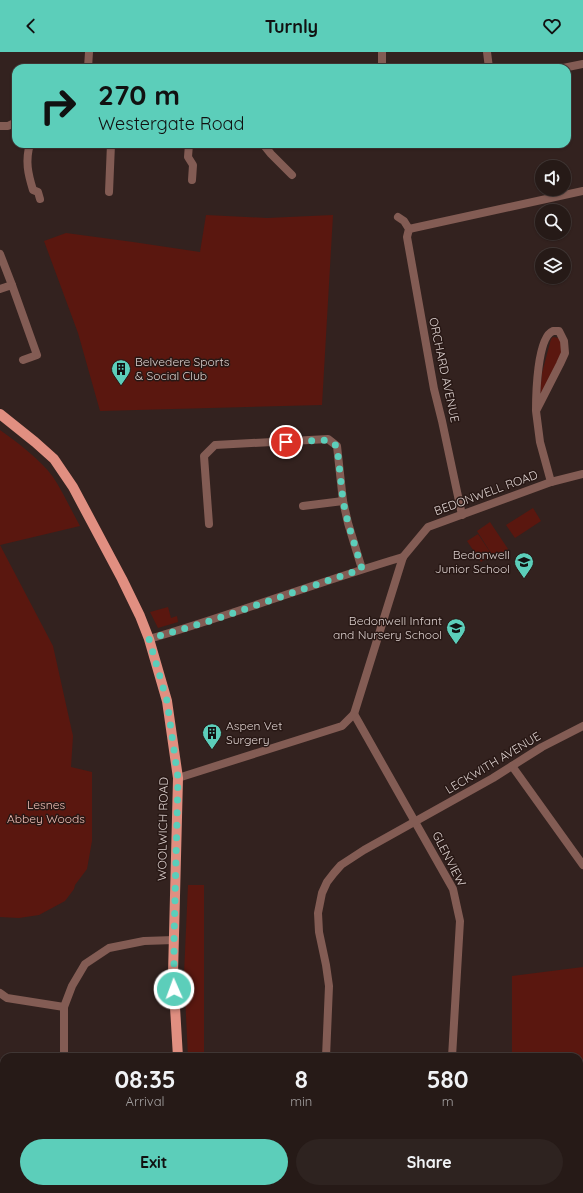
<!DOCTYPE html>
<html lang="en">
<head>
<meta charset="utf-8">
<style>
	body { margin:0; font-family:Quicksand,sans-serif; background:#2e2320; color:#f1f3f6; height:100vh; display:flex; flex-direction:column; font-size:15px; white-space:nowrap }
	* { box-sizing:border-box; margin:0 }
	p { font-size:13px; color:#a4a1a1 }
	.icon { flex:none; width:22px; height:22px; fill:none; stroke:currentColor; stroke-width:2; stroke-linecap:round; stroke-linejoin:round }
	.map { position:relative; flex:1; overflow:hidden }
	.sheet { position:absolute; left:0px; top:1001px; width:583px; height:140px; display:flex; flex-direction:column; background:#261a17; border-radius:12px 12px 0 0; box-shadow:0 1px 3px #0004,0 0 0 1px #423836 }
	.sheet>* { flex:none }
	.hud { position:absolute; left:12px; top:12px; width:559px; height:84px; border-radius:12px; box-shadow:0 1px 3px #0004,0 0 0 1px #423836; background:#5cceba; color:#111; overflow:hidden }
	.controls { position:absolute; left:535px; top:108px; display:grid; gap:8px }
	.controls a { display:grid; place-items:center; width:36px; height:36px; border-radius:50%; background:#261a17; box-shadow:0 1px 3px #0004,0 0 0 1px #423836; font-size:20px }
	.pin { position:absolute; display:grid; place-items:center; width:34px; height:34px; color:#fff; margin:-17px; border:2px solid #fff; border-radius:50%; box-shadow:0 1px 4px #0007 }
	.me { position:absolute; width:44px; margin:-22px; rotate:358deg; stroke-linejoin:round; filter:drop-shadow(0 0 3px #0008) }
	.turn { display:flex; align-items:center; gap:14px; height:84px; padding:0 20px; font-size:18px }
	.turn .icon { width:52px; height:52px; stroke-width:2.5 }
	.turn b { display:block; font-size:28px; line-height:34px }
	.eta { display:flex; justify-content:space-evenly; align-items:center; height:68px; text-align:center }
	.eta b { font-size:24px; font-weight:700; line-height:28px }
	.button { display:flex; gap:8px; margin-top:auto; padding:8px 20px }
	.button a { flex:1; height:46px; border-radius:24px; background:#5cceba; color:#111; font-size:16px; font-weight:700; line-height:46px; text-align:center }
	.button a+a { background:#2e2320; color:#f1f3f6 }
	header { display:flex; justify-content:space-between; align-items:center; height:52px; padding:0 20px; background:#5cceba; color:#111; font-size:18px; font-weight:700 }
	.map>svg:first-child { display:block }
	.green { fill:#5a170f }
	.lines { fill:none; stroke-linecap:round; stroke-linejoin:round }
	.minor { stroke:#835c54; stroke-width:8 }
	.primary { stroke:#e18f81; stroke-width:10 }
	.route { stroke:#5cceba; stroke-width:7; stroke-dasharray:0 12.6 }
	.labels { text-anchor:middle; stroke-width:3; stroke-linejoin:round; paint-order:stroke }
	.poi-label { font-size:12px; fill:#ddd1cf; stroke:#281815; text-anchor:start }
	.street-label { font-size:12px; fill:#ddd1cf; stroke:#281815 }
	.park-label { font-size:12px; fill:#f2bfb6; stroke:#281815 }
</style>
</head>
<body>
<header><svg class="icon" aria-label="back" viewBox="0 0 24 24"><path d="M15 5l-7 7 7 7"/></svg>Turnly<svg class="icon" aria-label="heart" viewBox="0 0 24 24"><path d="M12 20l-8-8c-3-5 5-10 8-4 3-6 11-1 8 4z"/></svg></header>
<div class="map">
<svg width="583" height="1141" viewBox="0 0 583 1141">
	<rect width="100%" height="100%" fill="#33221f"/>
	<g class="green">
		<path d="M206 163 267 166 333 163 322 353 100 359 78 281 44 189 66 181 133 190 200 200Z"/>
		<path d="M553 285 559 286C569 301 548 329 540 343L542 321 551 287Z"/>
		<path d="M0 378C18 391 40 407 53 425 63 440 71 458 80 474L0 493 53 594 73 684 71 715 92 720V789L87 817 75 833 74 837 65 849 39 863 19 866 0 865Z"/>
		<path d="M533 456 541 469 515 486 506 473Z"/>
		<path d="M490 470 508 497 494 506 477 479Z"/>
		<path d="M478 482 492 503 481 510 467 489Z"/>
		<path d="M168 555 171 566 177 564 178 570 158 576 150 560Z"/>
		<path d="M188 833H204V1005H188L184 922Z"/>
		<path d="M583 915V1054H579V1005H512V924Z"/>
	</g>
	<g class="lines">
		<g class="minor">
			<path d="M382 0V16"/>
			<path d="M487 0 489 16"/>
			<path d="M88 16 89 0"/>
			<path d="M563 16 583 12"/>
			<path d="M0 74H8L16 70"/>
			<path d="M30 92C25 109 28 122 33 138L38 140 40 147"/>
			<path d="M189 92 188 105 193 113 192 128"/>
			<path d="M263 92 271 102 292 123"/>
			<path d="M109 140 111 92"/>
			<path d="M398 165 404 169 409 177 407 185 434 337 442 369 462 463"/>
			<path d="M409 177 583 139"/>
			<path d="M0 202 12 233"/>
			<path d="M0 237 12 233 37 303 23 308"/>
			<path d="M536 359C536 344 537 285 553 279 555 279 557 279 559 279L564 289 565 301 560 312 536 359 540 390 551 430"/>
			<path d="M303 454 343 449"/>
			<path d="M209 472 204 404 215 393 328 387 337 394 343 449 348 471 362 517"/>
			<path d="M149 587C235 562 318 530 403 505"/>
			<path d="M354 662 453 837 460 869 452 1005"/>
			<path d="M512 714 583 813"/>
			<path d="M178 726 342 674 354 662 403 505 428 475 551 430 583 422"/>
			<path d="M0 941 7 946 64 955"/>
			<path d="M64 1005V955L72 934 85 912 109 896 144 889 174 888"/>
			<path d="M326 1005 329 934 326 913 319 880 318 861 322 841 327 830 334 821 341 813 364 798 493 726 542 695 583 674"/>
			<path d="M0 1064H4"/>
			<path d="M579 1119H583"/>
			<path d="M76 1137V1141"/>
			<path d="M566 1137V1141"/>
			<path d="M320 1141 321 1137"/>
			<path d="M445 1141V1137"/>
		</g>
		<g class="primary">
			<path d="M0 362 35 390 54 407 73 435 122 527 140 564 149 587 167 649 178 726 173 922 178 1005"/>
			<path d="M181 1137V1141"/>
		</g>
	</g>
	<g class="lines">
		<path class="route" d="M174 937V888L178 726 167 649 149 587 213 568 362 517 348 471 343 449 337 394 328 388 286 390"/>
	</g>
	<defs>
		<symbol id="building-pin" viewBox="-11 -11 22 30"><path d="M0 17L-7.5 6A9.5 9.5 0 1 1 7.5 6Z" fill="#5cceba" stroke="#281815"/><path d="M-4-6H4V6H1V3H-1V6H-4ZM-2.5-4.3h1.7v1.8h-1.7ZM.8-4.3h1.7v1.8H.8ZM-2.5-1h1.7V.8h-1.7ZM.8-1h1.7V.8H.8Z" fill="#111"/></symbol>
		<symbol id="school-pin" viewBox="-11 -11 22 30"><path d="M0 17L-7.5 6A9.5 9.5 0 1 1 7.5 6Z" fill="#5cceba" stroke="#281815"/><path d="M0-5L7-2L0 1L-7-2ZM-4 1L0 2.5L4 1V4Q0 6-4 4Z" fill="#111"/></symbol>
	</defs>
	<g fill-rule="evenodd">
		<use href="#building-pin" x="110" y="306" width="22" height="30"/>
		<use href="#school-pin" x="513" y="499" width="22" height="30"/>
		<use href="#school-pin" x="445" y="565" width="22" height="30"/>
		<use href="#building-pin" x="201" y="670" width="22" height="30"/>
	</g>
	<g class="labels">
		<g class="poi-label">
			<text x="135" y="314">Belvedere Sports<tspan x="135" dy="14">&amp; Social Club</tspan></text>
			<text x="510" y="507" text-anchor="end">Bedonwell<tspan x="510" dy="14">Junior School</tspan></text>
			<text x="442" y="573" text-anchor="end">Bedonwell Infant<tspan x="442" dy="14">and Nursery School</tspan></text>
			<text x="226" y="678">Aspen Vet<tspan x="226" dy="14">Surgery</tspan></text>
		</g>
		<g class="street-label">
			<text transform="translate(444 318) rotate(78)" y="4">ORCHARD AVENUE</text>
			<text transform="translate(486 441) rotate(-20)" y="4">BEDONWELL ROAD</text>
			<text transform="translate(493 711) rotate(-31)" y="4">LECKWITH AVENUE</text>
			<text transform="translate(163 777) rotate(-89)" y="4">WOOLWICH ROAD</text>
			<text transform="translate(449 807) rotate(63)" y="4">GLENVIEW</text>
		</g>
		<g class="park-label">
			<text x="46" y="757">Lesnes<tspan x="46" dy="14">Abbey Woods</tspan></text>
		</g>
	</g>
</svg>
<div class="controls">
<a><svg class="icon" aria-label="sound" viewBox="0 0 24 24"><path d="M4 9h4l5-4v14l-5-4H4zM17 9q2 3 0 6"/></svg></a>
<a><svg class="icon" aria-label="search" viewBox="0 0 24 24"><circle cx="10" cy="10" r="6"/><path d="M15 15l6 6"/></svg></a>
<a><svg class="icon" aria-label="layers" viewBox="0 0 24 24"><path d="M12 4l9 5-9 5-9-5zM3 14l9 5 9-5"/></svg></a>
</div>
<div class="pin" style="left:286px;top:390px;background:#d93025"><svg class="icon" aria-label="arrive" viewBox="0 0 24 24"><path d="M6 21V4h12l-3 4 3 4H6"/></svg></div>
<svg class="me" style="left:174px;top:937px" viewBox="-20 -20 40 40"><circle r="17" fill="#5cceba" stroke="#fff" stroke-width="3"/><path d="M0-11L8 9 0 5-8 9z" fill="#fff"/></svg>
<div class="hud">
<div class="turn"><svg class="icon" aria-label="right" viewBox="0 0 24 24"><path d="M7 20v-9h11M14 6l5 5-5 5"/></svg><div><b>270 m</b>Westergate Road</div></div>
</div>
<section class="sheet">
<div class="eta">
<div><b>08:35</b><p>Arrival</p></div>
<div><b>8</b><p>min</p></div>
<div><b>580</b><p>m</p></div>
</div>
<div class="button"><a>Exit</a><a>Share</a></div>
</section>
</div>
</body>
</html>
